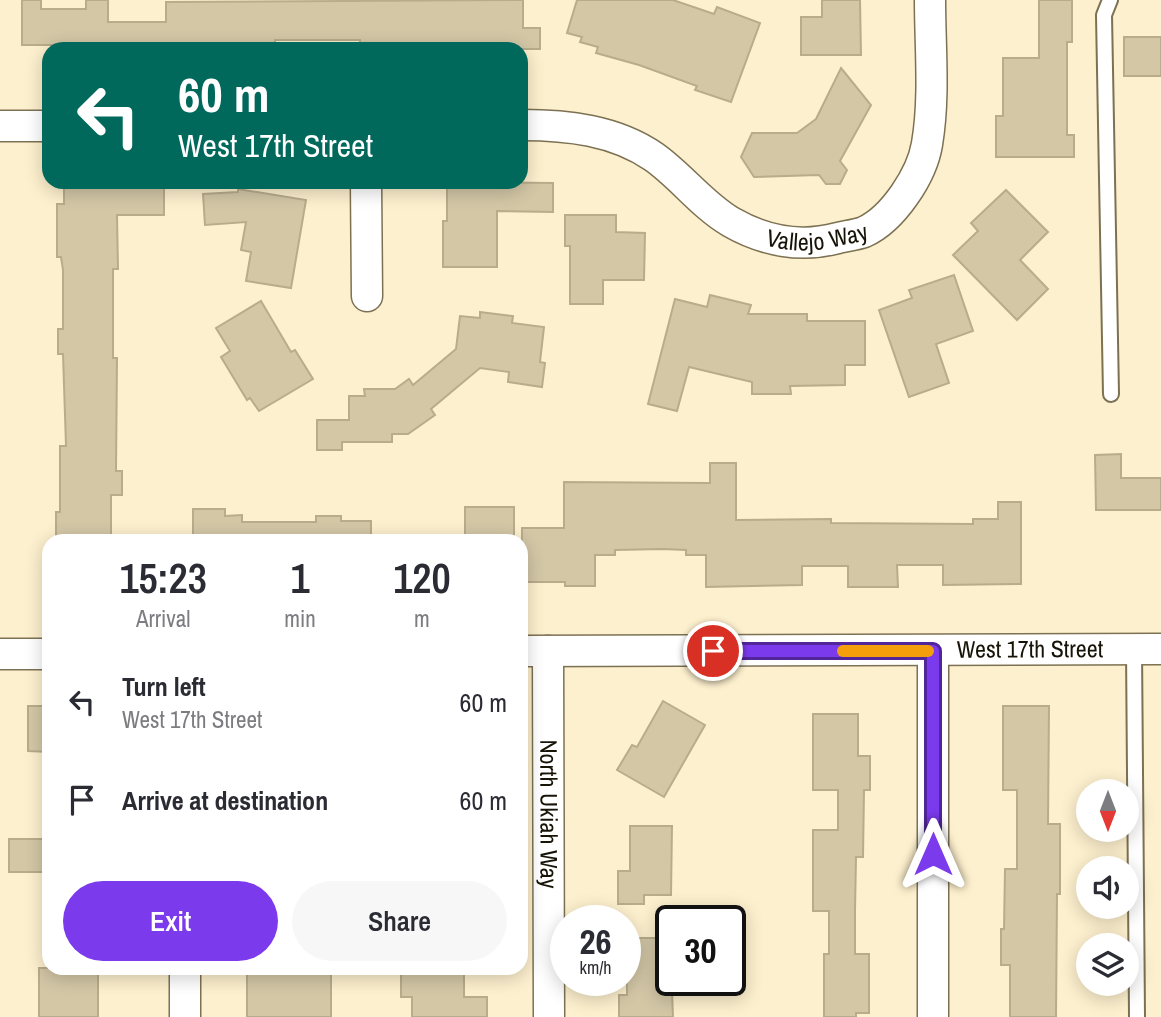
<!DOCTYPE html>
<html lang="en">
<head>
<meta charset="utf-8">
<style>
	body { margin:0; font-family:"Archivo Narrow",sans-serif; background:#f7f7f7; color:#2b2b33; height:100vh; display:flex; flex-direction:column; font-size:26px; white-space:nowrap }
	* { box-sizing:border-box; margin:0 }
	p { font-size:23px; color:#7c7c81 }
	.icon { flex:none; width:38px; height:38px; fill:none; stroke:currentColor; stroke-width:2; stroke-linecap:round; stroke-linejoin:round }
	.map { position:relative; flex:1; overflow:hidden }
	.side { position:absolute; left:42px; top:534px; width:486px; height:441px; display:flex; flex-direction:column; background:#fff; border-radius:21px; box-shadow:0 4px 18px #0003 }
	.side>* { flex:none }
	.top-card { position:absolute; left:42px; top:42px; width:486px; height:147px; border-radius:21px; box-shadow:0 4px 18px #0003; background:#00695c; color:#fff; overflow:hidden }
	.needle { width:46px; rotate:180deg }
	.fabs { position:absolute; left:1076px; top:779px; display:grid; gap:14px }
	.fabs a { display:grid; place-items:center; width:63px; height:63px; border-radius:50%; background:#fff; box-shadow:0 4px 18px #0003; font-size:35px }
	.speed { position:absolute; left:550px; top:905px; display:flex; gap:14px; font-size:35px; font-weight:700; text-align:center }
	.speed>* { display:grid; place-content:center; width:91px; height:91px; border-radius:50%; background:#fff; box-shadow:0 4px 18px #0003; line-height:1 }
	.speed small { font-size:18px; font-weight:400 }
	.speed .limit { border:4px solid #111; border-radius:10px; background:#fff; color:#111 }
	.pin { position:absolute; display:grid; place-items:center; width:60px; height:60px; color:#fff; margin:-30px; border:4px solid #fff; border-radius:50%; box-shadow:0 2px 7px #0007 }
	.me { position:absolute; width:77px; margin:-38px; rotate:0deg; stroke-linejoin:round; filter:drop-shadow(0 0 5px #0008) }
	.turn { display:flex; align-items:center; gap:24px; height:147px; padding:0 21px; font-size:32px }
	.turn .icon { width:91px; height:91px; stroke-width:2.5 }
	.turn b { display:block; font-size:49px; line-height:60px }
	.eta { display:flex; justify-content:space-evenly; align-items:center; height:119px; text-align:center }
	.eta b { font-size:42px; font-weight:600; line-height:49px }
	.cta { display:flex; gap:14px; margin-top:auto; padding:14px 21px }
	.cta a { flex:1; height:80px; border-radius:42px; background:#7c3aed; color:#fff; font-size:28px; font-weight:600; line-height:80px; text-align:center }
	.cta a+a { background:#f7f7f7; color:#2b2b33 }
	ul { padding:0; list-style:none }
	li { display:flex; align-items:center; gap:21px; height:98px; padding:0 21px }
	li div { flex:1 }
	li b { display:block; font-size:26px }
	li em { font-style:normal }
	.map>svg:first-child { display:block }
	.building { fill:#d3c7a6; stroke:#b8ac8c; stroke-width:2 }
	.lines { fill:none; stroke-linecap:round; stroke-linejoin:round }
	.service-casing { stroke:#7c7152; stroke-width:18 }
	.minor-casing { stroke:#7c7152; stroke-width:33 }
	.service { stroke:#fff; stroke-width:14 }
	.minor { stroke:#fff; stroke-width:30 }
	.route-casing { stroke:#51269a; stroke-width:18 }
	.route { stroke:#7c3aed; stroke-width:12 }
	.slow { stroke:#f59e0b; stroke-width:12 }
	.labels { text-anchor:middle; stroke-width:5; stroke-linejoin:round; paint-order:stroke }
	.street-label { font-size:24px; fill:#181307; stroke:#fefefe }
</style>
</head>
<body>
<div class="map">
<svg width="1161" height="1017" viewBox="0 0 1161 1017">
	<rect width="100%" height="100%" fill="#fdf0ce"/>
	<g class="building">
		<path d="M22 0H41V9H86V0H108V22H166V2L523 0V28H540V49H360V40H275V49H234V44H167V49H58V45H22Z"/>
		<path d="M577 0H673L714 14 717 7 760 23 731 102 695 90 697 86 639 65 596 53 598 47 580 42 582 37 567 33Z"/>
		<path d="M822 0H860L861 55H801V17H822Z"/>
		<path d="M1039 0H1072V42H1067V135H1074V157H996V116H1003V58H1039Z"/>
		<rect x="1124" y="37" width="37" height="39"/>
		<path d="M841 68 871 105 840 161 847 170 840 184H826L819 175 754 177 741 157 752 133H797L816 119Z"/>
		<path d="M447 182 553 183V212L497 211V267H443V221H447Z"/>
		<path d="M106 183H164V215H117L118 269H113V358H117L116 471H122V495H111V541H56V512H60V446H66L63 354H58V329H63V270L61 257H57V204H64V187L106 186Z"/>
		<path d="M238 189 306 200 291 288 246 281 251 252 241 250 246 222 205 225 203 194 238 192Z"/>
		<path d="M1006 190 1048 232 1020 260 1048 289 1017 320 953 255 978 231 971 223Z"/>
		<path d="M565 215H616V232L645 233 644 280H603V304H570V246H565Z"/>
		<path d="M954 275 973 331 936 344 949 383 909 397 879 310 912 298 909 290Z"/>
		<path d="M710 295 751 305 748 314H807V321H865V365H845V385L790 386 791 394H752V382L689 367 677 411 648 404 675 299 707 307Z"/>
		<path d="M261 301 291 352 295 350 313 379 259 411 250 398 247 400 221 357 230 351 216 328Z"/>
		<path d="M480 312 513 316 512 323 544 327 540 362 545 363 542 387 508 382 509 372 480 368 431 409 435 415 408 434H392V442H342V450H317V420H349V396H365L364 389H395L409 379 413 385 456 349 460 316 480 318Z"/>
		<path d="M1121 454V478H1161V510H1096L1095 455Z"/>
		<path d="M710 463H736V520L831 519V523L973 524V519H998V502H1021V584L943 585V565H897L898 587H848V566H802V585L706 587V555H686V550L663 549 615 550V555H595V586H565V582H522V528H564V482L710 483Z"/>
		<rect x="465" y="507" width="49" height="34"/>
		<path d="M193 509H225V516L242 515V522H316V516H341V521H371V541H193Z"/>
		<path d="M663 701 705 725 664 797 617 770 632 745 637 747Z"/>
		<path d="M28 706H49V752L28 751Z"/>
		<path d="M1003 706H1049L1048 824H1060V894H1057L1056 1017H1010V965H1001V929H1004L1005 869H1017V790H1003Z"/>
		<path d="M813 714H858V756H870V790H864L863 857H856L855 911V954H869V1013H856V1017H824V954H829V911H813V830H838V790H813Z"/>
		<path d="M630 826H672L671 895H644V904H618V871H630Z"/>
		<rect x="9" y="839" width="40" height="33"/>
		<path d="M627 938H670L673 1017H619V995H627Z"/>
		<rect x="39" y="968" width="59" height="49"/>
		<rect x="247" y="968" width="84" height="49"/>
		<path d="M401 968H464V997H487V1017H412V997H401Z"/>
	</g>
	<g class="lines">
		<defs>
			<g id="service">
				<path d="M1110 0 1104 15 1111 394"/>
				<path d="M1134 649 1137 1017"/>
			</g>
			<g id="minor">
				<path id="s1" d="M522 125C567 125 615 130 654 157 681 176 702 205 731 222 764 241 801 248 838 238 846 236 856 235 864 232 893 219 922 175 927 144 935 97 930 47 930 0"/>
				<path d="M0 126H49"/>
				<path d="M366 182 367 296"/>
				<path id="s2" d="M522 651 1161 649"/>
				<path id="s3" d="M548 651 549 1017"/>
				<path d="M0 654H49"/>
				<path d="M185 968V1017"/>
				<path d="M933 1017V651"/>
			</g>
		</defs>
		<use href="#service" class="service-casing"/>
		<use href="#minor" class="minor-casing"/>
		<use href="#service" class="service"/>
		<use href="#minor" class="minor"/>
	</g>
	<g class="lines">
		<defs>
			<path id="route" d="M713 651H933V854"/>
		</defs>
		<use href="#route" class="route-casing"/>
		<use href="#route" class="route"/>
		<path class="slow" d="M843 651H928"/>
	</g>
	<g class="labels">
		<g class="street-label">
			<text dy="8" stroke="none"><textPath href="#s1" startOffset="329">Vallejo Way</textPath></text>
			<text dy="8" stroke="none"><textPath href="#s2" startOffset="508">West 17th Street</textPath></text>
			<text dy="8" stroke="none"><textPath href="#s3" startOffset="163">North Ukiah Way</textPath></text>
		</g>
	</g>
</svg>
<div class="fabs">
<a><svg class="needle" viewBox="-14 -14 28 28"><path d="M0-13l5 13h-10z" fill="#e53935"/><path d="M0 13l5-13h-10z" fill="#7c7c81"/></svg></a>
<a><svg class="icon" aria-label="sound" viewBox="0 0 24 24"><path d="M4 9h4l5-4v14l-5-4H4zM17 9q2 3 0 6"/></svg></a>
<a><svg class="icon" aria-label="layers" viewBox="0 0 24 24"><path d="M12 4l9 5-9 5-9-5zM3 14l9 5 9-5"/></svg></a>
</div>
<div class="speed"><div>26<small>km/h</small></div><div class="limit">30</div></div>
<div class="pin" style="left:713px;top:651px;background:#d93025"><svg class="icon" aria-label="arrive" viewBox="0 0 24 24"><path d="M6 21V4h12l-3 4 3 4H6"/></svg></div>
<svg class="me" style="left:933px;top:854px" viewBox="-20 -20 40 40"><path d="M0-17L14 15 0 8-14 15z" fill="#7c3aed" stroke="#fff" stroke-width="4"/></svg>
<div class="top-card">
<div class="turn"><svg class="icon" aria-label="left" viewBox="0 0 24 24"><path d="M17 20v-9H6M10 6l-5 5 5 5"/></svg><div><b>60 m</b>West 17th Street</div></div>
</div>
<section class="side">
<div class="eta">
<div><b>15:23</b><p>Arrival</p></div>
<div><b>1</b><p>min</p></div>
<div><b>120</b><p>m</p></div>
</div>
<ul>
<li><svg class="icon" aria-label="left" viewBox="0 0 24 24"><path d="M17 20v-9H6M10 6l-5 5 5 5"/></svg><div><b>Turn left</b><p>West 17th Street</p></div><em>60 m</em></li>
<li><svg class="icon" aria-label="arrive" viewBox="0 0 24 24"><path d="M6 21V4h12l-3 4 3 4H6"/></svg><div><b>Arrive at destination</b></div><em>60 m</em></li>
</ul>
<div class="cta"><a>Exit</a><a>Share</a></div>
</section>
</div>
</body>
</html>
